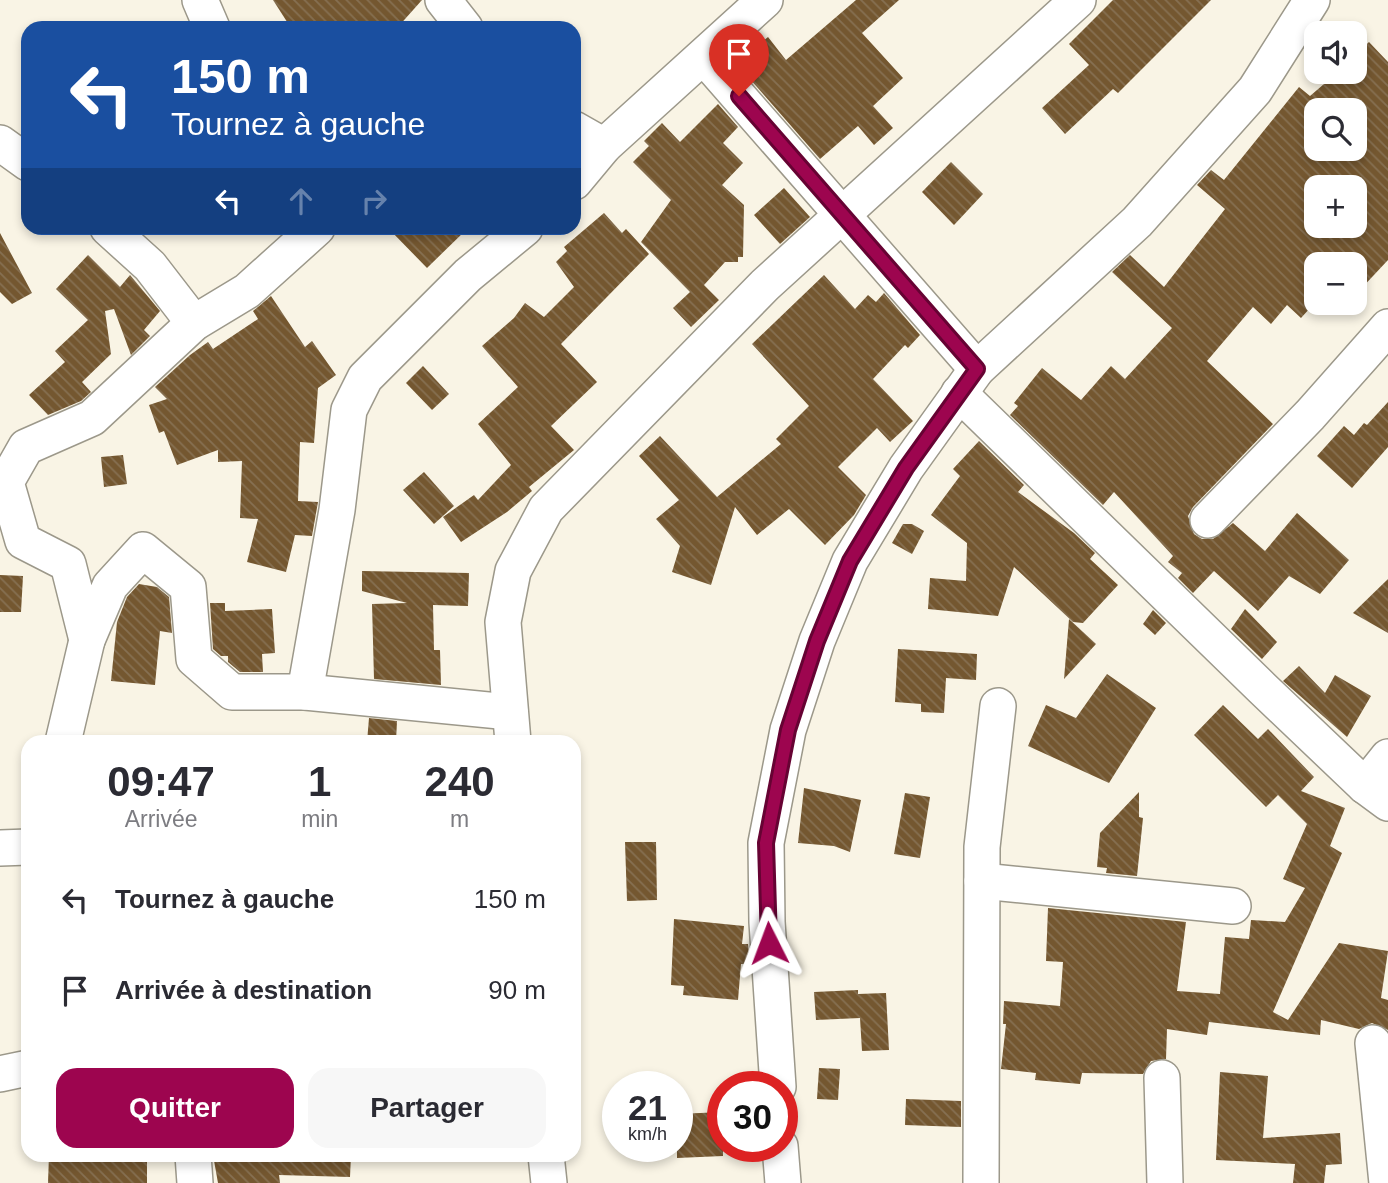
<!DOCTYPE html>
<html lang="fr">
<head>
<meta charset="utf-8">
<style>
	body { margin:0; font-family:Arial,sans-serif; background:#f7f7f7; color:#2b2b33; height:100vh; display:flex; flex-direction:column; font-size:26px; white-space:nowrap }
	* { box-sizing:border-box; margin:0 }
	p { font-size:23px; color:#7c7c81 }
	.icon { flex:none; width:38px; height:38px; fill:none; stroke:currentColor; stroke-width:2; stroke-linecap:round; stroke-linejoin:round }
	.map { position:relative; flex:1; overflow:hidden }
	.sheet { position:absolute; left:21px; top:735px; width:560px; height:427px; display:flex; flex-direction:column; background:#fff; border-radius:21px; box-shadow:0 4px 10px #0003 }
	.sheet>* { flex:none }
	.top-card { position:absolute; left:21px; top:21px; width:560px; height:214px; border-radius:21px; box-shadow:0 4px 10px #0003; background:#1a4fa0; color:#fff; overflow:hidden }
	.fabs { position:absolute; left:1304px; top:21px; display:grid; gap:14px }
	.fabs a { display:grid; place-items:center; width:63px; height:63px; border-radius:14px; background:#fff; box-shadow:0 4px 10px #0003; font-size:35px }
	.speed { position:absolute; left:602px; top:1071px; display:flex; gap:14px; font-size:35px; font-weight:700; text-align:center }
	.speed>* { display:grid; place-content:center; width:91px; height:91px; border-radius:50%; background:#fff; box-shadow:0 4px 10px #0003; line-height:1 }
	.speed small { font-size:18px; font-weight:400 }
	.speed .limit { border:10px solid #d22; background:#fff; color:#111 }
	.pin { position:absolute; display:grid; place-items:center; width:60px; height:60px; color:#fff; margin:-72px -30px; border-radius:50% 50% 50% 0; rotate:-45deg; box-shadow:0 0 7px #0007 }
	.pin .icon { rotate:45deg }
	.me { position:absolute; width:77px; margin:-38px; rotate:357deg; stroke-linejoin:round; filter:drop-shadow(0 0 5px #0008) }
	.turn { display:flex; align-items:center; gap:24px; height:147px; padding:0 35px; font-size:32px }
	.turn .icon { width:91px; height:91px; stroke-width:2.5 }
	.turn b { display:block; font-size:49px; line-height:60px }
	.lanes { display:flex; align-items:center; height:66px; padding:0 35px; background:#0003; justify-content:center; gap:35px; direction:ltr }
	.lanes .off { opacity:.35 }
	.eta { display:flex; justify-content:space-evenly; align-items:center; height:119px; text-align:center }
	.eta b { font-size:42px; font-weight:700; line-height:49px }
	.primary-button { display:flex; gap:14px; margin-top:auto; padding:14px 35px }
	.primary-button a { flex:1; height:80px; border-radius:21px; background:#9d054f; color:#fff; font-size:28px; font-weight:700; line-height:80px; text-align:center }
	.primary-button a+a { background:#f7f7f7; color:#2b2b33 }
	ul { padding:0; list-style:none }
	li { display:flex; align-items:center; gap:21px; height:91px; padding:0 35px }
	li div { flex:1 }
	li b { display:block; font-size:26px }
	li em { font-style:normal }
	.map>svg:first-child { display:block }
	.building { fill:url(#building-back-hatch); fill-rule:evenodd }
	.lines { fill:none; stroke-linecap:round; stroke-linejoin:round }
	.minor-casing { stroke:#9c988a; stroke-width:38 }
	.minor { stroke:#fff; stroke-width:35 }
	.route-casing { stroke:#660333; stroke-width:18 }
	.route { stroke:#9d054f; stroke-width:12 }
</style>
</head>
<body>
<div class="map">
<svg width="1388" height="1183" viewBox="0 0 1388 1183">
	<defs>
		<pattern id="building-back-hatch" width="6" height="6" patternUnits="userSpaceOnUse" patternTransform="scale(1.75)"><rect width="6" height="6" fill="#745730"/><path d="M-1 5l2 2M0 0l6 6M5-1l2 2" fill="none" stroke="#867052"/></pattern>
	</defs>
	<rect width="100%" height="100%" fill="#f9f4e5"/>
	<g class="building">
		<path d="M273 0H422L397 28H291Z"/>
		<path d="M856 0H899L862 33 903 78 873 106 893 128 874 145 858 126 820 159 736 63 768 37 786 60Z"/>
		<path d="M1113 0H1211L1118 93 1113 89 1065 134 1042 108 1089 65 1069 44Z"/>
		<path d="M1369 42 1388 62V260L1358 292 1354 288V264H1316V303H1331L1319 315 1311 307 1301 318 1287 305 1271 324 1253 307 1207 361 1273 424 1193 507 1188 516 1194 534 1202 539H1213L1233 523 1265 551 1297 513 1349 560 1320 594 1289 576 1258 611 1214 571 1193 593 1178 578 1182 573 1168 562 1173 556 1114 492 1103 505 1010 415 1018 406 1014 403 1042 368 1081 400 1111 366 1125 379 1172 328 1112 272 1130 255 1164 287 1225 209 1197 185 1211 170 1224 180 1299 87 1310 96 1338 72H1354V56ZM1316 110H1354V149H1316ZM1316 187H1354V226H1316Z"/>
		<path d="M718 104 738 127 723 143 743 163 722 185 744 205 743 257H738V262H725L704 285 719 300 691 327 673 308 690 292 641 242 671 200 633 162 649 146 644 141 662 123 680 142Z"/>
		<path d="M951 162 983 194 954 225 922 192Z"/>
		<path d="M784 188 810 217 780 244 754 215Z"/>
		<path d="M604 213 622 233 626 229 649 254 561 344 597 382 551 426 574 450 529 487 532 491 507 512 461 542 443 517 474 495 478 500 511 465 478 424 518 387 482 346 514 318 525 303 544 317 574 287 556 262 567 251 564 247Z"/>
		<path d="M388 228H468L427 268Z"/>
		<path d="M0 233 32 293 12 304 0 292Z"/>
		<path d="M88 255 120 287 130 275 160 311 144 330 150 336 131 355 114 309 105 311 111 354 82 382 91 392 81 401 48 415 29 395 65 362 55 351 88 320 56 289Z"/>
		<path d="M824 275 855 309 868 295 876 302 884 293 920 335 908 348 905 345 873 379 913 421 890 442 877 428 838 467 866 495 854 515 825 545 789 509 757 535 735 507 711 585 672 572 680 546 656 519 679 500 639 456 660 436 717 497 781 444 776 439 809 406 752 344Z"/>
		<path d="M271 296 305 347 312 341 336 375 318 388 314 443 300 442 298 501 318 502 312 536 295 535 286 572 247 562 258 519 240 518 242 461 218 462V450L177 465 164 431 159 433 149 405 167 399 155 387 190 355 208 342 213 349 258 319 253 311Z"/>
		<path d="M423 366 449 394 432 410 406 383Z"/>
		<path d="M1388 402V447L1352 488 1317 456 1344 426 1354 435 1364 423 1367 425Z"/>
		<path d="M979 441 1024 485 1018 492 1074 533 1095 553 1090 559 1118 585 1083 623 1073 622 1014 567 998 616 928 609 930 578 966 581 967 543 931 515 960 476 953 469Z"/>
		<path d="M123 455 127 484 104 487 101 457Z"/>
		<path d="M424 472 454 506 434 524 403 490Z"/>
		<path d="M903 524H912L924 531 912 554 892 543Z"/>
		<path d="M362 571 469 573 468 606 433 605 434 650H440L441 685 374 679 372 604 407 603 362 591Z"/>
		<path d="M0 575 23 576 21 612H0Z"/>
		<path d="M1388 579V633L1353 613Z"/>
		<path d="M139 584 157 587 169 597 172 633 160 631 155 685 111 681 117 622 127 597Z"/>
		<path d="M210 603H225V611L272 609 275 653 262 654 263 672H240L228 662V656H221L213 649Z"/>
		<path d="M1245 609 1277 642 1262 659 1231 629Z"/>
		<path d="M1153 610 1166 623 1155 635 1143 624Z"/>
		<path d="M1069 619 1096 644 1064 679Z"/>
		<path d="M898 649 977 654 976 680 946 678 944 713 921 712V704L895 702Z"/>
		<path d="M1299 666 1325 693 1335 675 1371 696 1347 737 1283 681Z"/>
		<path d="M1107 674 1156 708 1109 783 1028 746 1046 705 1076 718Z"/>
		<path d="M1223 705 1258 739 1268 729 1314 777 1301 791 1345 808 1330 846 1342 853 1273 1012 1288 1020 1339 943 1388 951 1381 998 1388 1000V1030L1372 1023 1359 1029 1321 1020 1320 1035 1209 1022 1207 1035 1167 1029 1166 1059 1151 1061 1143 1074 1082 1073 1080 1084 1035 1080 1036 1073 1001 1069 1006 1024H1003L1004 1001 1060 1006 1063 962 1046 961 1048 908 1186 922 1177 991 1220 994 1225 937 1249 939 1251 920 1285 922 1305 888 1283 879 1307 824 1278 795 1266 807 1194 735Z"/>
		<path d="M369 718 397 721 396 742H367Z"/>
		<path d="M804 788 861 800 850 852 834 846 798 843Z"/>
		<path d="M1139 792V817L1143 818 1137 876 1106 873 1107 868 1097 867 1100 833Z"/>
		<path d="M905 793 930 797 920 858 894 854Z"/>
		<path d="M625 842H656L657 900 627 901Z"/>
		<path d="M674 919 744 926 742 944H748L750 964H741L738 1000 683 995 684 986 671 985Z"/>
		<path d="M858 990V994L886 993 889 1050 862 1051 860 1018 816 1020 814 992Z"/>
		<path d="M819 1068 840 1069 838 1100 817 1099Z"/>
		<path d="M1220 1072 1268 1076 1263 1138 1340 1133 1342 1164 1326 1165 1324 1183H1293L1295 1164 1216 1160Z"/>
		<path d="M906 1099 961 1101V1127L905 1125Z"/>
		<path d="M723 1112V1156L677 1158V1114Z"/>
		<path d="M49 1155H147V1183H48Z"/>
		<path d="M213 1155H351L350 1177 279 1175 280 1183H218Z"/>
	</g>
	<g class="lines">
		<defs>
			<g id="minor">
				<path d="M200 0 212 28"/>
				<path d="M443 0 465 28"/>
				<path d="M704 57 977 369"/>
				<path d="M574 129 604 146"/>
				<path d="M0 143 28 163"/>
				<path d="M574 182 604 146 765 0"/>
				<path d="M108 228 150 266 194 323"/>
				<path d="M317 228 247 291 194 323 92 418 26 447 6 482 23 541 68 564 87 640 110 586 143 550 188 587 194 659 232 692H305L510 712"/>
				<path d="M959 393 1262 688 1365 786 1388 803"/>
				<path d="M1208 520 1310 415 1388 327"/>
				<path d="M305 692 337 510 349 410 365 378 468 275 525 228"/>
				<path d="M63 742 87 640"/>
				<path d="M513 742 503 622 513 571 546 509 765 285 1078 0"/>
				<path d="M1365 786 1388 757"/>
				<path d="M0 848 28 847"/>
				<path d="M982 881 1233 906"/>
				<path d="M1373 1043 1387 1183"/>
				<path d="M0 1074 28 1068"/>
				<path d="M1162 1078 1165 1183"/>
				<path d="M778 1087 767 922 766 843 788 730 817 641 850 561 906 468 977 369 1137 222 1255 90 1312 0"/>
				<path d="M780 1146 783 1183"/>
				<path d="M193 1155 195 1183"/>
				<path d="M546 1155 549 1183"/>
				<path d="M981 1183 982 847 998 706"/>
			</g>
		</defs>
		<use href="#minor" class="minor-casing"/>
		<use href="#minor" class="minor"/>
	</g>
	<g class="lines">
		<defs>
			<path id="route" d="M739 96 977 369 906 468 850 561 817 641 788 730 766 843 769 943"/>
		</defs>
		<use href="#route" class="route-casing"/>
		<use href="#route" class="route"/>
	</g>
</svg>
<div class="fabs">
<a><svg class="icon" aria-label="sound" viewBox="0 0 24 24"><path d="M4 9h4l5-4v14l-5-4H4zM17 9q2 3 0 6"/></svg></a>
<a><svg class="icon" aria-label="search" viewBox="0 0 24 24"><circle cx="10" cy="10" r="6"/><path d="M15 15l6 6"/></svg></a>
<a>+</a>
<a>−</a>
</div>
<div class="speed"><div>21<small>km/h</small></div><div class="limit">30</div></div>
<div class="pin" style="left:739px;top:96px;background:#d93025"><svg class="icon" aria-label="arrive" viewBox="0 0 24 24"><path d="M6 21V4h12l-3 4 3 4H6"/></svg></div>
<svg class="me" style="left:769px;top:943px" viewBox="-20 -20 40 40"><path d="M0-17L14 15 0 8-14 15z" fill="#9d054f" stroke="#fff" stroke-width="4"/></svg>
<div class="top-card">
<div class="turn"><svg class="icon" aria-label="left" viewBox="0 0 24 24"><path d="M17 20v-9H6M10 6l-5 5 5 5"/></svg><div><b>150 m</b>Tournez à gauche</div></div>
<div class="lanes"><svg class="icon" aria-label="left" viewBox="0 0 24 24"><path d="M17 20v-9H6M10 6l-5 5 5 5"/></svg><svg class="icon off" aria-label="ahead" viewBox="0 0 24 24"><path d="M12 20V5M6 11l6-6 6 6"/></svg><svg class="icon off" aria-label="right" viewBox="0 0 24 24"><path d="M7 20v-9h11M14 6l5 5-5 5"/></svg></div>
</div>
<section class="sheet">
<div class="eta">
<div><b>09:47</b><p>Arrivée</p></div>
<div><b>1</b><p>min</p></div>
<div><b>240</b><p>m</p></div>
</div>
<ul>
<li><svg class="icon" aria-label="left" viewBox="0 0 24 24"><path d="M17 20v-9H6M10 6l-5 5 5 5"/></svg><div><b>Tournez à gauche</b></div><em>150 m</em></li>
<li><svg class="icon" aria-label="arrive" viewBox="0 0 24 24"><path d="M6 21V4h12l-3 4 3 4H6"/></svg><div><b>Arrivée à destination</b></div><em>90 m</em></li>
</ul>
<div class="primary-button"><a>Quitter</a><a>Partager</a></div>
</section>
</div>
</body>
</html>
